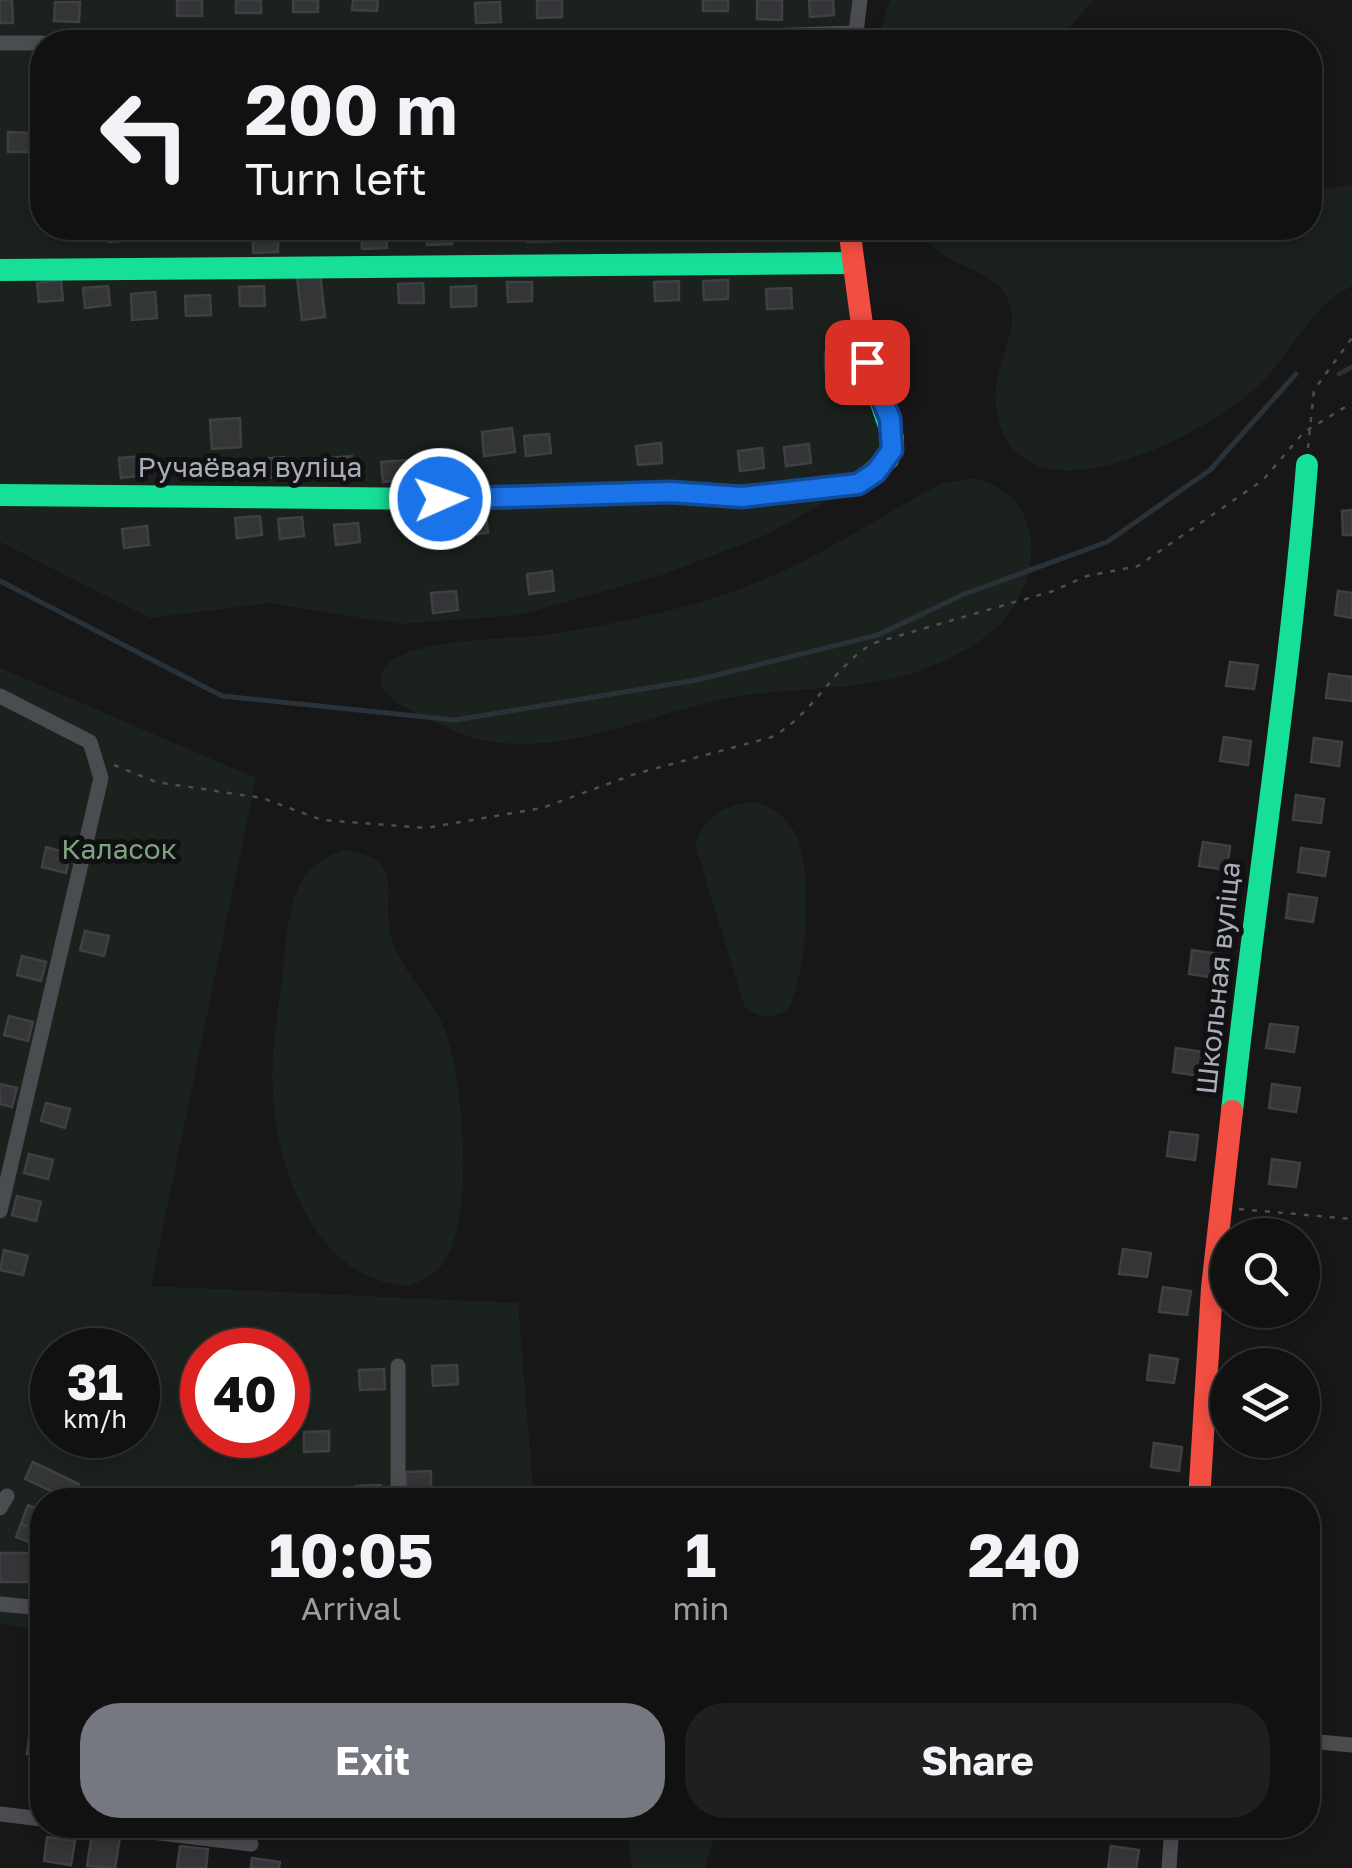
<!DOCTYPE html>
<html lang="en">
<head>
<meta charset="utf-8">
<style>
	body { margin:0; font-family:"Golos Text",sans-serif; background:#1e1f1f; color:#f1f3f6; height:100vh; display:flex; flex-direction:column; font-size:38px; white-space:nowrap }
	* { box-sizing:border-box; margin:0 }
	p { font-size:32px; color:#9c9d9f }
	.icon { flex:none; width:55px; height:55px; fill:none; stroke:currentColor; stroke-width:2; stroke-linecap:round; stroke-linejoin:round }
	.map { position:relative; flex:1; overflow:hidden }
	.drawer { position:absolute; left:30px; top:1488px; width:1290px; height:350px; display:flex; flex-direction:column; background:#111; border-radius:40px; box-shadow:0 5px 15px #0003,0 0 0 2px #303131 }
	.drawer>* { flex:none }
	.guide { position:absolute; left:30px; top:30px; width:1292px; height:210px; border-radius:40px; box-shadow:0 5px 15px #0003,0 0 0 2px #303131; background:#111; color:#f1f3f6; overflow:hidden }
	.tools { position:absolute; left:1210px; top:1218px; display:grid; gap:20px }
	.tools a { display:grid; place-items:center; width:110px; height:110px; border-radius:50%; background:#111; box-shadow:0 5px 15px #0003,0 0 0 2px #303131; font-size:50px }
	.speed { position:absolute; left:30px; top:1328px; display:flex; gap:20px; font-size:50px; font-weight:700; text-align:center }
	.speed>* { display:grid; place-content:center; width:130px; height:130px; border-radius:50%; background:#111; box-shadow:0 5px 15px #0003,0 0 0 2px #303131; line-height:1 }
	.speed small { font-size:25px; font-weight:400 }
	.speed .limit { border:15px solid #d22; background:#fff; color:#111 }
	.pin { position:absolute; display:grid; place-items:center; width:85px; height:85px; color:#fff; margin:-42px; border-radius:20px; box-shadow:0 5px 15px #0006 }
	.me { position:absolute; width:110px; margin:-55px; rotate:88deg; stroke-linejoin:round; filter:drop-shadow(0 0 8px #0008) }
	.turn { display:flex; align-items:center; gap:35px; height:210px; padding:0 50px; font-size:45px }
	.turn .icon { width:130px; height:130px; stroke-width:2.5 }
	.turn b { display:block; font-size:70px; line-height:85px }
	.eta { display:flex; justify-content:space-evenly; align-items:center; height:170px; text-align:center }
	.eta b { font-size:60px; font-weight:700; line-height:70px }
	.primary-button { display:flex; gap:20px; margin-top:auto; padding:20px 50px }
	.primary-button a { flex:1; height:115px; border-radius:40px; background:#757880; color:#fff; font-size:40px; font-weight:700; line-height:115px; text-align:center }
	.primary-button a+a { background:#1e1f1f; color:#f1f3f6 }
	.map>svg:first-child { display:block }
	.green { fill:#1b211c; fill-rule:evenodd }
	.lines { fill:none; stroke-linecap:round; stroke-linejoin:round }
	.stream { stroke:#2a3239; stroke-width:5 }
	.building { fill:#343537; stroke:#3f4043; stroke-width:2.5 }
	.path { stroke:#4d4e52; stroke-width:2.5; stroke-dasharray:5 8; stroke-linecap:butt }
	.street { stroke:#4b4c50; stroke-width:15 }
	.fast { stroke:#16e098; stroke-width:22 }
	.jam { stroke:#f24e42; stroke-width:22 }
	.route-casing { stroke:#114b97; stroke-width:25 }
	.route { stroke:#1a73e8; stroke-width:18 }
	.labels { text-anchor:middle; stroke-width:10; stroke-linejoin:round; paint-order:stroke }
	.street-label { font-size:28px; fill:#a8adb8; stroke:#111113 }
	.park-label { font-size:28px; fill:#7fa381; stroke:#111113 }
</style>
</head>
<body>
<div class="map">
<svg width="1352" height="1868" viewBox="0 0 1352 1868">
	<rect width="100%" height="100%" fill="#171717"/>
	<g class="green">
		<path d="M0 0H860L855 42H42V228H849L893 438 859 484 764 536 662 575 520 615 400 624 270 603 150 618 0 542Z"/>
		<path d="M890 0H1094L1056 42H876Z"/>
		<path d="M1352 184V286C1307 309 1294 351 1259 385 1214 429 1046 521 1004 435 977 379 1024 338 1009 302 994 263 939 271 918 228H1310V191Z"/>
		<path d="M975 478C1045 497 1045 573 1002 622 986 640 955 657 932 666 870 692 805 686 740 696 655 710 570 758 482 740 460 736 439 724 419 714 405 708 383 698 381 681 377 636 512 640 544 635 616 624 695 608 763 580 825 554 882 515 942 483Z"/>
		<path d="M0 668 256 778 151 1286 518 1303 534 1500H42V1631L0 1624ZM52 1350H138V1435H52ZM202 1350H288V1435H202Z"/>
		<path d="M755 802C776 809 791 820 799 842 812 879 807 976 788 1010 771 1019 761 1019 745 1008L695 844C705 815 725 804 755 802Z"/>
		<path d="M342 850C412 858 378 896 392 941 403 974 434 999 446 1033 463 1083 476 1221 442 1265 434 1275 421 1280 410 1286 318 1283 278 1174 273 1094 270 1055 277 1017 282 979 286 948 286 911 301 882 310 866 326 857 342 850Z"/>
		<path d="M626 1825H718L705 1868H632Z"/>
	</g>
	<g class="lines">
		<g class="stream">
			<path d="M1339 374 1352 367"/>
			<path d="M0 581 222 696 455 720 697 680 878 635 962 595 1107 542 1210 470 1296 374"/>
		</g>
	</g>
	<g class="building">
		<path d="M0 0H12L13 23H0Z"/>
		<rect x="177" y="0" width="25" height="16"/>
		<rect x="236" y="0" width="25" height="13"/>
		<rect x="293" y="0" width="25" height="12"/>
		<path d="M353 0H378L377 11 352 10Z"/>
		<path d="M537 0H562V17L537 18Z"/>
		<rect x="703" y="0" width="25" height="11"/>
		<path d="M757 0H782V20L757 19Z"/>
		<path d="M809 0H833L834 15 810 17Z"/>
		<path d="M55 2H80L79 22 54 21Z"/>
		<path d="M500 2 501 22 476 23 475 3Z"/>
		<path d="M8 132 33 133V152H8Z"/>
		<path d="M108 228H133L134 240 109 242Z"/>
		<path d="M162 228H187V239L162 240Z"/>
		<path d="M386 228 387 248 362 249 361 229Z"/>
		<path d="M426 228H451L452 244 427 245Z"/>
		<path d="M527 228H556V241L528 242Z"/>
		<path d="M749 228H774V237L749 238Z"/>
		<path d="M278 233V252L253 253V234Z"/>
		<path d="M320 273 325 317 302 320 297 276Z"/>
		<path d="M61 280 63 300 39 302 37 283Z"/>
		<path d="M728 280V299L704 300 703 281Z"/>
		<path d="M679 281V300L655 301 654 282Z"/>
		<path d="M507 282H532V301L508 302Z"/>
		<path d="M423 283 424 303H399L398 284Z"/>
		<path d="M108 286 110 305 85 308 83 288Z"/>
		<path d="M264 286 265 306H240L239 287Z"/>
		<path d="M476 286V306L451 307V287Z"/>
		<path d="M791 288 792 308 767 309 766 289Z"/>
		<path d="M155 292 157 318 132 320 131 294Z"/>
		<path d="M210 295 211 315 186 316 185 296Z"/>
		<path d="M850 351V371H825V352Z"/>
		<path d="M240 418 241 447 212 449 210 420Z"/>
		<path d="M512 428 515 452 484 456 482 432Z"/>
		<path d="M549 434 551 453 526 456 524 436Z"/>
		<path d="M661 443 662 463 638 465 636 446Z"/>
		<path d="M809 444 811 463 786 466 784 447Z"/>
		<path d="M762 448 764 468 740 471 738 451Z"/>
		<path d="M144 456 146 475 121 478 119 458Z"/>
		<path d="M352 456 354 475 330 478 328 458Z"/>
		<path d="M284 457 286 476 261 479 259 459Z"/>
		<path d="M406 460 408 479 383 482 381 462Z"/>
		<path d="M1352 510V535H1343L1342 511Z"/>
		<path d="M486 514 488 533 463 536 461 516Z"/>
		<path d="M260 516 262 535 237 538 235 518Z"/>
		<path d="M302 517 304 536 280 539 278 519Z"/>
		<path d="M358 523 360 542 336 545 334 525Z"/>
		<path d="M147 526 149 545 124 548 122 529Z"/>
		<path d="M552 571 554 591 529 594 527 574Z"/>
		<path d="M456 591 458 610 433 613 431 593Z"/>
		<path d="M1338 591 1352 593V618L1335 615Z"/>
		<path d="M1230 662 1258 665 1254 689 1226 686Z"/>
		<path d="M1329 674 1352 677V701L1326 698Z"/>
		<path d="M1224 737 1251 741 1248 765 1220 761Z"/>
		<path d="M1314 738 1342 742 1339 766 1311 762Z"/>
		<path d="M1296 795 1324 799 1321 823 1293 820Z"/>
		<path d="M1203 842 1230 846 1227 870 1199 866Z"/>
		<path d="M46 847 70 854 66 873 42 867Z"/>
		<path d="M1301 848 1329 852 1325 876 1298 872Z"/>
		<path d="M1289 894 1317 898 1313 922 1286 918Z"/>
		<path d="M85 931 109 936 104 956 80 950Z"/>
		<path d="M1192 950 1220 954 1217 978 1189 974Z"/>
		<path d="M22 956 46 962 41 981 17 975Z"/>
		<path d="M9 1016 33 1022 28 1041 4 1035Z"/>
		<path d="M1270 1024 1298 1027 1294 1052 1266 1048Z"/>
		<path d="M1176 1048 1204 1052 1200 1076 1173 1072Z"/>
		<path d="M0 1084 17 1088 12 1107 0 1104Z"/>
		<path d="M1272 1084 1300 1088 1296 1112 1269 1108Z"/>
		<path d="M46 1103 70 1109 65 1128 41 1121Z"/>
		<path d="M1170 1132 1198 1135 1195 1160 1167 1156Z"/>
		<path d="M29 1154 53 1160 48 1179 24 1173Z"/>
		<path d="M1272 1159 1300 1163 1296 1187 1269 1184Z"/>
		<path d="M17 1196 41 1202 36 1221 12 1215Z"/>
		<path d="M1123 1249 1151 1253 1147 1277 1119 1274Z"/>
		<path d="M4 1250 28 1256 23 1275 0 1270Z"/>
		<path d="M1163 1287 1191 1291 1187 1315 1159 1312Z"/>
		<path d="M1150 1355 1178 1359 1174 1383 1147 1380Z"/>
		<path d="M457 1365 458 1384 433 1386 432 1366Z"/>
		<path d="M384 1369 385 1389 360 1390 359 1370Z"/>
		<path d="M329 1431V1451L304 1452V1432Z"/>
		<path d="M73 1435H101L95 1448Z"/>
		<path d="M1154 1443 1182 1447 1179 1471 1151 1467Z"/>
		<path d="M33 1462 79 1484 71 1500 25 1479Z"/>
		<path d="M431 1471V1490L406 1491V1472Z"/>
		<path d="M381 1485 382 1500H357L356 1486Z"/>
		<path d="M28 1505 42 1511V1532L21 1524Z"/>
		<path d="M21 1524 42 1532V1547L16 1537Z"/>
		<rect x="0" y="1553" width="29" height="29"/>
		<path d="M30 1730 42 1731V1756L27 1754Z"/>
		<path d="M92 1833 120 1837 115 1868 87 1866Z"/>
		<path d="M47 1837 75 1841 71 1865 44 1861Z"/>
		<path d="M180 1846 208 1849 206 1868H177Z"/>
		<path d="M1111 1846 1139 1850 1136 1868H1108Z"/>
		<path d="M252 1858 280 1862 279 1868H251Z"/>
	</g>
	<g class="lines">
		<g class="path">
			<path d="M1308 448 1314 390 1352 338"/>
			<path d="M114 765 156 782 262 798 322 820 426 828 542 808 635 774 772 737C814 714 834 665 874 643L1053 591 1087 576 1138 566 1263 480 1304 432 1352 403"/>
			<path d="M1239 1209 1352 1219"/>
		</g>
		<g class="street">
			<path d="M855 40 860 0"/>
			<path d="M68 42 633 40 854 33"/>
			<path d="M0 43H42"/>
			<path d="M0 696 90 742 101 778 0 1211"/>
			<path d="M398 1366V1500"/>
			<path d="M0 1508 7 1496"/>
			<path d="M0 1604 42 1608"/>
			<path d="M1308 1741 1352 1745"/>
			<path d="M0 1814 42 1819"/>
			<path d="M94 1825 251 1844"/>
			<path d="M1169 1868 1172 1825"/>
		</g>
		<g class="fast">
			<path d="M0 270 852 263"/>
			<path d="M0 495 440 499 671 492 742 497 859 484 888 459 893 438 876 388"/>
			<path d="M1232 1111C1255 895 1290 681 1307 465"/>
		</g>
		<g class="jam">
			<path d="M849 228 867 362 876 388"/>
			<path d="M1199 1500 1212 1288 1232 1111"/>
		</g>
	</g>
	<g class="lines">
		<defs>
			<path id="route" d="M440 499 670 492 742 497 858 484 876 472 892 450 890 419 867 362"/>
		</defs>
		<use href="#route" class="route-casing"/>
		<use href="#route" class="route"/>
	</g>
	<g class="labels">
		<g class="street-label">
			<text x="250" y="477">Ручаёвая вуліца</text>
			<text transform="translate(1218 978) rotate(-84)" y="10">Школьная вуліца</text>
		</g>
		<g class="park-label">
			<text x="119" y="859">Каласок</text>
		</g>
	</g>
</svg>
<div class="tools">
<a><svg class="icon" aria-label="search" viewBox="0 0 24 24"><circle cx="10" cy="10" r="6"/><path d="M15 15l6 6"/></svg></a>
<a><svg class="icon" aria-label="layers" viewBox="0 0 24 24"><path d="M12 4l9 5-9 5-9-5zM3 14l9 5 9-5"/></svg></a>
</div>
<div class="speed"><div>31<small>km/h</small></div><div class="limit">40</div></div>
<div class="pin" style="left:867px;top:362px;background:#d93025"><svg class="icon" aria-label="arrive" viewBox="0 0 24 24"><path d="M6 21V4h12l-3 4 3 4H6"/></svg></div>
<svg class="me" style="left:440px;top:499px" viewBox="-20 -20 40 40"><circle r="17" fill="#1a73e8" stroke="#fff" stroke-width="3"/><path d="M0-11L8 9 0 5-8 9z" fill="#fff"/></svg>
<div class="guide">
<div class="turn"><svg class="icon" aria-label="left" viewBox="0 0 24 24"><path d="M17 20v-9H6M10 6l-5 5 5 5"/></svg><div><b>200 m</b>Turn left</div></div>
</div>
<section class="drawer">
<div class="eta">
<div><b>10:05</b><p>Arrival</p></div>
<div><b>1</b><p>min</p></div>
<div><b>240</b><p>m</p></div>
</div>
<div class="primary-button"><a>Exit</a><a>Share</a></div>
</section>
</div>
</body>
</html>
